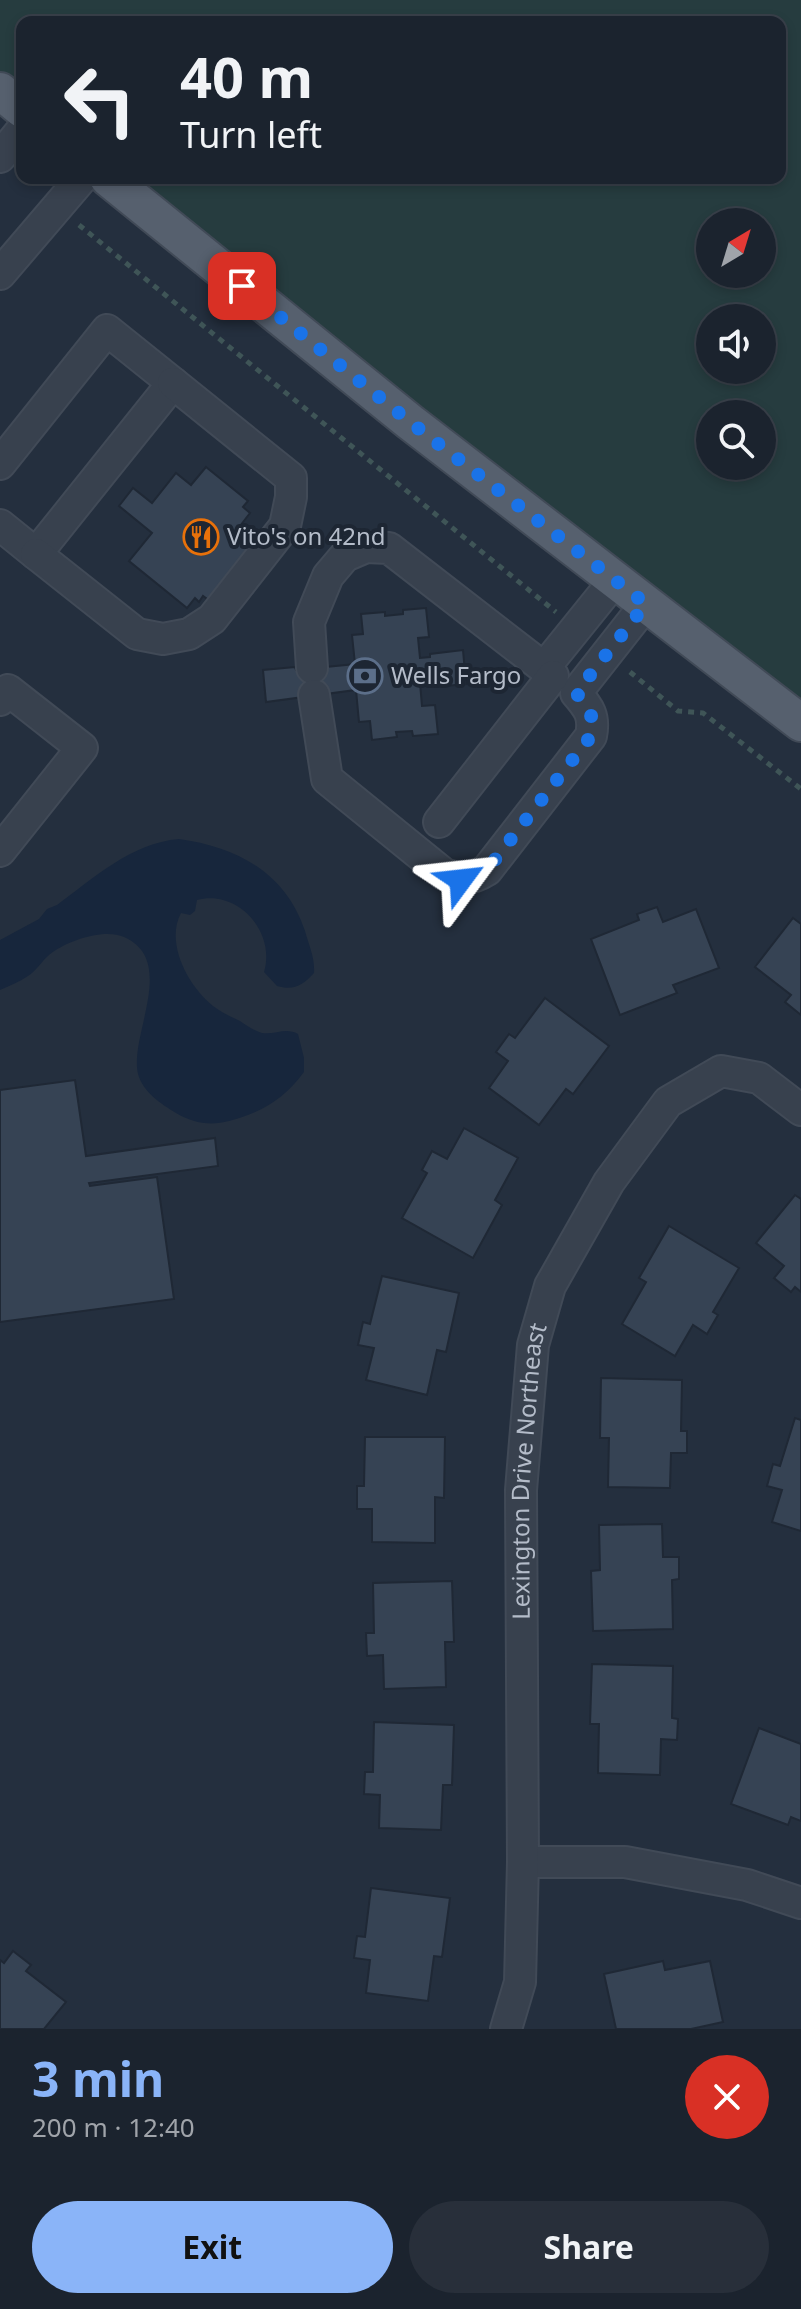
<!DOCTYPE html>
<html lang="en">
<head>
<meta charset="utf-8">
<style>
	body { margin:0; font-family:"Noto Sans",sans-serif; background:#282f3a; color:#f1f3f6; height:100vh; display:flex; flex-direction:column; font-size:30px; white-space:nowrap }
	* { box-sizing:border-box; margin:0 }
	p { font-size:26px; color:#a0a4aa }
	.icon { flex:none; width:44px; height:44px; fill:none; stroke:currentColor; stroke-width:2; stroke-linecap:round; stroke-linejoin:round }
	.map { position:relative; height:2029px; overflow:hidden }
	.details { display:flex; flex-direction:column; background:#1b232e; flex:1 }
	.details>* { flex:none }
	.top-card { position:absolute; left:16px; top:16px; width:770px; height:168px; border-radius:16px; box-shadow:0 4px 12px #0003,0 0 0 2px #39404a; background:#1b232e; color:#f1f3f6; overflow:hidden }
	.needle { width:52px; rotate:38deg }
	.fabs { position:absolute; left:696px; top:208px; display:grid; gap:16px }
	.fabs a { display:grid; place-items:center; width:80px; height:80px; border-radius:50%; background:#1b232e; box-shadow:0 4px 12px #0003,0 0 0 2px #39404a; font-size:40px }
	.pin { position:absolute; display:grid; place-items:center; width:68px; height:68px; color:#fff; margin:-34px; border-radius:16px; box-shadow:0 4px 12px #0006 }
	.me { position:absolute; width:88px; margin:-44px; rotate:60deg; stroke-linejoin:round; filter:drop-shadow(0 0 6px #0008) }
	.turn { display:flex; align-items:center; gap:28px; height:168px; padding:0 32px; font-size:36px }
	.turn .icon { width:104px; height:104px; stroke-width:2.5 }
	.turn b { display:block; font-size:56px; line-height:68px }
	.round { display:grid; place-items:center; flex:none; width:84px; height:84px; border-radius:42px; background:#282f3a }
	.head { display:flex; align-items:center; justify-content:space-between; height:136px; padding:0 32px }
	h1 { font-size:48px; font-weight:700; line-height:60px; color:#8ab4f8 }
	.primary-button { display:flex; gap:16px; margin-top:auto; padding:16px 32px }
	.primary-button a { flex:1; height:92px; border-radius:48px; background:#8ab4f8; color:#111; font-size:32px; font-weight:700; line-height:92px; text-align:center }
	.primary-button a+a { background:#282f3a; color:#f1f3f6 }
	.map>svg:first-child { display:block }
	.green { fill:#263c3f; fill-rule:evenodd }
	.water { fill:#17263c }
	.building { fill:#364354; stroke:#1f2835; stroke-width:2 }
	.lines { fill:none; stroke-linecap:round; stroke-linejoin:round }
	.minor-casing { stroke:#414a57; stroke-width:34 }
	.major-casing { stroke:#414a57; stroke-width:40 }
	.path { stroke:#3f5557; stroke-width:5; stroke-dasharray:6 6; stroke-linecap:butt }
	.minor { stroke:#38414e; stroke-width:30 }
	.major { stroke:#56606e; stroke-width:36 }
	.route { stroke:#1a73e8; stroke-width:14; stroke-dasharray:0 25.2 }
	.labels { text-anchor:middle; stroke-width:8; stroke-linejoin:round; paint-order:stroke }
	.poi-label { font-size:24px; fill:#b4bcc9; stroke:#1d2633; text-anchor:start }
	.street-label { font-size:24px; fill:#b4bcc9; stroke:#1d2633 }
</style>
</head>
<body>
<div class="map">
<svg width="801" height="2029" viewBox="0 0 801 2029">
	<rect width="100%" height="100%" fill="#242f3e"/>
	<path class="green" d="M0 0H801V723L108 178H780V22H22V109L0 91ZM710 222H762V274H710ZM710 318H762V370H710ZM710 414H762V466H710Z"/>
	<path class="water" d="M179 839C237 847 286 873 305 931 309 946 315 957 314 973 303 985 294 991 277 986L264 972C276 932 238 889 197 900L195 911 190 915 181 913C165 943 188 986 213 1006 221 1012 231 1017 240 1021 246 1025 254 1031 262 1033 275 1035 286 1027 298 1034L304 1058V1072C283 1100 262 1112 229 1121 210 1126 193 1123 176 1113 161 1104 143 1092 138 1074 129 1035 178 961 124 937 104 928 66 941 49 955 42 961 36 971 28 976 19 982 9 986 0 990V940L39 919 47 909 57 905C94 878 131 843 179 839Z"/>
	<g class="building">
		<path d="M206 467 248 501 243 507 250 513 240 526 259 542 210 601 203 596 199 602 195 598 187 608 129 561 152 533 119 506 133 488 152 503 176 473 191 485Z"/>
		<path d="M426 608 429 637 418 638 420 658 430 657V654L463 650 466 684 435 687 434 682 420 683 422 706 435 705 438 734 413 736 412 731 396 732 397 737 372 740 370 721 359 722 356 690 266 702 263 670 295 667 296 670 355 664 352 635 363 634 361 614 385 612V616L403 614V610Z"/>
		<path d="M657 907 663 922 696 909 719 968 673 985 677 993 620 1015 591 939 639 920 637 914Z"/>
		<path d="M793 918 801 924V1015L785 1002 791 995 755 967Z"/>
		<path d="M545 998 609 1046 573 1094 566 1089 539 1125 489 1088 508 1061 496 1052 509 1034 515 1038Z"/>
		<path d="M75 1080 86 1156 215 1138 218 1166 89 1183 90 1186 157 1177 174 1299 0 1322V1090Z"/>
		<path d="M464 1128 518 1158 495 1200 502 1205 473 1258 402 1218 427 1173 422 1170 432 1151 447 1159Z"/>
		<path d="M795 1195 801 1199V1292L795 1287 791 1292 774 1278 784 1266 756 1243Z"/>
		<path d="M669 1226 739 1268 713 1312 718 1315 707 1334 693 1325 675 1356 622 1324 646 1282 639 1278Z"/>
		<path d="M382 1276 459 1293 446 1352 437 1350 427 1395 366 1380 374 1348 358 1345 363 1322 370 1324Z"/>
		<path d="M601 1378 682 1380 681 1431H687V1453H671L670 1488 608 1487 609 1438H600Z"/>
		<path d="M795 1418 801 1420V1531L772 1522 782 1490 767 1486 773 1464 780 1466Z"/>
		<path d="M365 1437H445L444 1498 435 1497V1543L372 1542V1509H357V1486H364Z"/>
		<path d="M662 1524 663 1557H679V1579L672 1580 673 1629 593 1631 591 1571 600 1570 599 1525Z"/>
		<path d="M452 1581 454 1642H445L446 1687 384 1689 383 1655 367 1656 366 1633H374L373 1583Z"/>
		<path d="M592 1664 673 1666 672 1718 678 1719 677 1740 661 1739 660 1775 598 1773 599 1724H590Z"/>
		<path d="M374 1722 454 1725 452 1785H443L441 1830 379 1828 380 1795 364 1794 365 1772H373Z"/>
		<path d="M759 1728 801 1744V1821L791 1817 788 1825 731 1804Z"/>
		<path d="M371 1888 450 1898 442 1957 434 1956 428 2001 366 1993 370 1960 354 1958 357 1936 365 1937Z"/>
		<path d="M13 1951 31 1965 26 1971 66 2002 44 2029H0V1960L4 1963Z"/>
		<path d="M663 1961 665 1970 710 1961 723 2022 691 2029H616L604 1974Z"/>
	</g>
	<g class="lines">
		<defs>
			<g id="minor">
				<path d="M0 157 22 130"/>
				<path d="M0 274 82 178"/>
				<path d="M0 464 107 330 173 383 36 554 0 525"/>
				<path d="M36 554 137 634 163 639 189 634 212 619 285 526 291 497V478L173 383"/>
				<path d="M312 668 309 622 328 576 345 556 366 547 389 548 544 668 615 580"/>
				<path d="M314 695 327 779 444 874C461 880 471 880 487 870L591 736C595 716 589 708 576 693L646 604"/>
				<path d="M0 700 8 690 82 748 0 851"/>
				<path d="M439 822 553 676"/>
				<path d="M523 1862H625L747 1885 801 1903"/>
				<path id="s1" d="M506 2029 520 1982 523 1862 521 1490 533 1345 550 1286 609 1182 668 1102 721 1071 759 1078 801 1110"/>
			</g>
			<g id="major">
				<path d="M0 91 22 109"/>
				<path d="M108 178 410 422 801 723"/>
			</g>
		</defs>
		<use href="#minor" class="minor-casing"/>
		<use href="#major" class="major-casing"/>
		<g class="path">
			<path d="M79 225 556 612"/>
			<path d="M630 672 678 711 703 713 801 789"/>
		</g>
		<use href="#minor" class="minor"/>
		<use href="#major" class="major"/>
	</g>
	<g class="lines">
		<path class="route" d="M242 286 410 422 646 604 576 693C589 707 595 716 591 736L487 870 476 877 461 880"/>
	</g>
	<defs>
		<symbol id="restaurant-ring" viewBox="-11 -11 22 22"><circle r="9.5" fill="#1d2633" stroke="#e8710a" stroke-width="1.5"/><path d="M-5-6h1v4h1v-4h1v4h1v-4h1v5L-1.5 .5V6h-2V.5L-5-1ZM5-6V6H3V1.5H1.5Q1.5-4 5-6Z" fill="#e8710a"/></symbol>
		<symbol id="bank-ring" viewBox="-11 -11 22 22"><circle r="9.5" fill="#1d2633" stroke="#5c6f8a" stroke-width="1.5"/><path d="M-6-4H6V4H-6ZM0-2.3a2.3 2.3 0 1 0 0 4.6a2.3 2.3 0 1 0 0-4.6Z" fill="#5c6f8a"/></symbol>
	</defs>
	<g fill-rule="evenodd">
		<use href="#restaurant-ring" x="181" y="517" width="40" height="40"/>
		<use href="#bank-ring" x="345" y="656" width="40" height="40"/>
	</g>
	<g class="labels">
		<g class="poi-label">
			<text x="227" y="545">Vito's on 42nd</text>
			<text x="391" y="684">Wells Fargo</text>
		</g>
		<g class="street-label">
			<text dy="8" stroke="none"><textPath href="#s1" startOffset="560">Lexington Drive Northeast</textPath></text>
		</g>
	</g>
</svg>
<div class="fabs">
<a><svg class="needle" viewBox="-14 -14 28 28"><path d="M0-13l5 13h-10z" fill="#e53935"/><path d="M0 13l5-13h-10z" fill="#a0a4aa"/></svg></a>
<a><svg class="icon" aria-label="sound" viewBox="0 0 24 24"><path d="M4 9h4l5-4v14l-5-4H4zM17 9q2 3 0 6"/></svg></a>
<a><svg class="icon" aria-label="search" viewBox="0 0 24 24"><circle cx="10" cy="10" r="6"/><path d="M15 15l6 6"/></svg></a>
</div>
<div class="pin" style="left:242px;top:286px;background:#d93025"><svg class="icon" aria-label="arrive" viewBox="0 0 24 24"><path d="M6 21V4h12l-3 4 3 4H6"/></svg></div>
<svg class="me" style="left:461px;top:880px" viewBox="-20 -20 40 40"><path d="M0-17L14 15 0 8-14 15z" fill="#1a73e8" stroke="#fff" stroke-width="4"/></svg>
<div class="top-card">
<div class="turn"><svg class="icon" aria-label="left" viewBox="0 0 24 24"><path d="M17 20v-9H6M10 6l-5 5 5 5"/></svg><div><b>40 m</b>Turn left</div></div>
</div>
</div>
<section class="details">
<div class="head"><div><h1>3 min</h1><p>200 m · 12:40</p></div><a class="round" style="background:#d93025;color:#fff"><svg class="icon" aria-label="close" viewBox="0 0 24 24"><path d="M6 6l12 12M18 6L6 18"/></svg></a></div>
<div class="primary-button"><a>Exit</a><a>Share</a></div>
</section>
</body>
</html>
